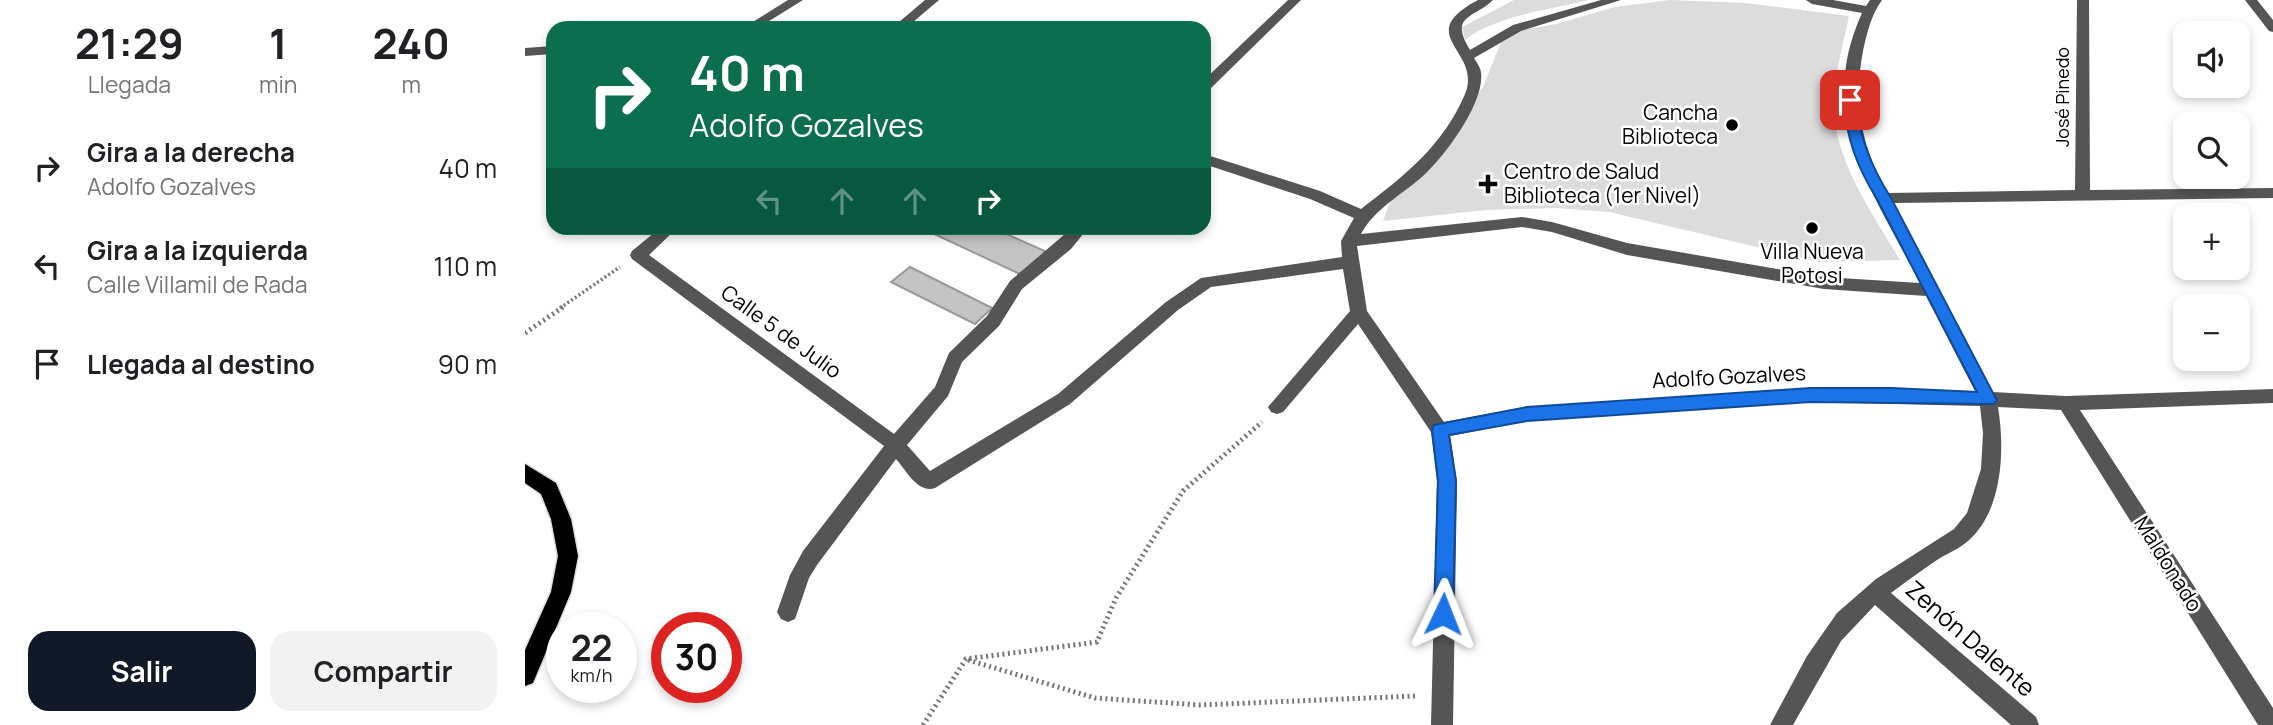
<!DOCTYPE html>
<html lang="es">
<head>
<meta charset="utf-8">
<style>
	body { margin:0; font-family:Manrope,sans-serif; background:#f2f2f2; color:#202124; height:100vh; display:flex; flex-direction:column; font-size:26px; white-space:nowrap }
	* { box-sizing:border-box; margin:0 }
	p { font-size:23px; color:#757577 }
	.icon { flex:none; width:38px; height:38px; fill:none; stroke:currentColor; stroke-width:2; stroke-linecap:round; stroke-linejoin:round }
	.map { position:relative; flex:1; overflow:hidden }
	.panel { display:flex; flex-direction:column; background:#fff; width:525px }
	.panel>* { flex:none }
	.top-card { position:absolute; left:21px; top:21px; width:665px; height:214px; border-radius:21px; box-shadow:0 4px 10px #0003; background:#0b6e4f; color:#fff; overflow:hidden }
	.tools { position:absolute; left:1648px; top:21px; display:grid; gap:14px }
	.tools a { display:grid; place-items:center; width:77px; height:77px; border-radius:14px; background:#fff; box-shadow:0 4px 10px #0003; font-size:35px }
	.speed { position:absolute; left:21px; top:612px; display:flex; gap:14px; font-size:35px; font-weight:700; text-align:center }
	.speed>* { display:grid; place-content:center; width:91px; height:91px; border-radius:50%; background:#fff; box-shadow:0 4px 10px #0003; line-height:1 }
	.speed small { font-size:18px; font-weight:400 }
	.speed .limit { border:10px solid #d22; background:#fff; color:#111 }
	.pin { position:absolute; display:grid; place-items:center; width:60px; height:60px; color:#fff; margin:-30px; border-radius:14px; box-shadow:0 4px 10px #0006 }
	.me { position:absolute; width:77px; margin:-38px; rotate:2deg; stroke-linejoin:round; filter:drop-shadow(0 0 5px #0008) }
	.turn { display:flex; align-items:center; gap:24px; height:147px; padding:0 28px; font-size:32px }
	.turn .icon { width:91px; height:91px; stroke-width:2.5 }
	.turn b { display:block; font-size:49px; line-height:60px }
	.lanes { display:flex; align-items:center; height:66px; padding:0 28px; background:#0003; justify-content:center; gap:35px; direction:ltr }
	.lanes .off { opacity:.35 }
	.eta { display:flex; justify-content:space-evenly; align-items:center; height:119px; text-align:center }
	.eta b { font-size:42px; font-weight:700; line-height:49px }
	.cta { display:flex; gap:14px; margin-top:auto; padding:14px 28px }
	.cta a { flex:1; height:80px; border-radius:21px; background:#111827; color:#fff; font-size:28px; font-weight:700; line-height:80px; text-align:center }
	.cta a+a { background:#f2f2f2; color:#202124 }
	ul { padding:0; list-style:none }
	li { display:flex; align-items:center; gap:21px; height:98px; padding:0 28px }
	li div { flex:1 }
	li b { display:block; font-size:26px }
	li em { font-style:normal }
	main { display:flex; flex:1; min-height:0 }
	.map>svg:first-child { display:block }
	.green { fill:#dcdcdc }
	.building { fill:#c4c4c4; stroke:#999; stroke-width:2 }
	.lines { fill:none; stroke-linecap:round; stroke-linejoin:round }
	.major-casing { stroke:#dbdbdb; stroke-width:3 }
	.path-far1 { stroke:#777; stroke-width:3.5; stroke-dasharray:2 2.5; stroke-linecap:butt }
	.path { stroke:#777; stroke-width:5; stroke-dasharray:2 3.5; stroke-linecap:butt }
	.minor { fill:#555; fill-rule:evenodd }
	.major { fill:#000; fill-rule:evenodd }
	.route { fill:#1a73e8; stroke:#114b97; stroke-width:2 }
	.poi-dot { fill:#000; stroke:#fff; stroke-width:2.5 }
	.labels { text-anchor:middle; stroke-width:5; stroke-linejoin:round; paint-order:stroke }
	.far-street-label { font-size:18px; fill:#000; stroke:#fff }
	.poi-label { font-size:21px; fill:#000; stroke:#fff; text-anchor:end }
	.street-label { font-size:21px; fill:#000; stroke:#fff }
	.near-street-label { font-size:24px; fill:#000; stroke:#fff }
</style>
</head>
<body>
<main>
<section class="panel">
<div class="eta">
<div><b>21:29</b><p>Llegada</p></div>
<div><b>1</b><p>min</p></div>
<div><b>240</b><p>m</p></div>
</div>
<ul>
<li><svg class="icon" aria-label="right" viewBox="0 0 24 24"><path d="M7 20v-9h11M14 6l5 5-5 5"/></svg><div><b>Gira a la derecha</b><p>Adolfo Gozalves</p></div><em>40 m</em></li>
<li><svg class="icon" aria-label="left" viewBox="0 0 24 24"><path d="M17 20v-9H6M10 6l-5 5 5 5"/></svg><div><b>Gira a la izquierda</b><p>Calle Villamil de Rada</p></div><em>110 m</em></li>
<li><svg class="icon" aria-label="arrive" viewBox="0 0 24 24"><path d="M6 21V4h12l-3 4 3 4H6"/></svg><div><b>Llegada al destino</b></div><em>90 m</em></li>
</ul>
<div class="cta"><a>Salir</a><a>Compartir</a></div>
</section>
<div class="map">
<svg width="1748" height="725" viewBox="0 0 1748 725">
	<rect width="100%" height="100%" fill="#fff"/>
	<g class="green">
		<path d="M989 0H1064C1028 9 969 16 940 40L937 27Z"/>
		<path d="M1145 0 1221 3 1324 16C1317 51 1304 92 1311 128 1320 176 1351 219 1375 260L1295 262 1084 212 1030 208 961 210 858 221 866 199 958 87 976 42 997 30 1031 24 1090 7Z"/>
	</g>
	<g class="building">
		<path d="M413 228H468L522 252 497 275 407 233Z"/>
		<path d="M385 267 467 308 450 324 366 282Z"/>
	</g>
	<g class="lines">
		<defs>
			<path id="major" d="M0 464 31 483 46 519 53 556 46 592 8 683 0 686V650L26 592 33 556 26 519 16 494 0 483Z"/>
		</defs>
		<use href="#major" class="major-casing"/>
		<path class="path-far1" d="M35 308 95 267"/>
		<g class="path">
			<path d="M0 333 38 307"/>
			<path d="M443 660 570 698 675 705 890 696"/>
			<path d="M398 725 441 659 572 642 591 598 658 491 737 422"/>
		</g>
		<g class="minor">
			<path d="M263 0H278L233 28H218Z"/>
			<path d="M400 0H414L381 28H367Z"/>
			<path d="M763 0H776L684 90 679 91V80Z"/>
			<path d="M953 0H968C948 19 924 15 945 50L988 25 1076 0H1096L996 31 949 58C952 63 956 68 956 73 960 102 920 156 899 175 877 195 850 208 836 234L997 217 1027 222 1102 243 1299 277 1395 283C1349 192 1289 118 1337 13L1287 4 1281 0H1308L1341 6 1345 0H1357C1346 15 1342 33 1338 51 1328 103 1336 147 1363 193L1550 190 1552 0H1564L1565 190 1748 188V198L1369 203 1468 392 1541 396 1748 389V403L1555 410 1748 708V725H1733L1536 410 1473 407C1480 449 1478 511 1443 541 1435 548 1424 553 1415 558 1398 569 1382 581 1366 593L1511 717 1514 725H1486L1350 605 1316 641 1268 725H1245L1282 656 1312 613 1351 579 1429 529 1442 513 1456 469 1458 433 1455 406 1285 402 1002 421 925 436 932 481 928 725H906L912 481 906 432 833 324 758 412 752 414 746 412 743 407 825 311 818 269 686 287 653 310 545 404 410 488C393 494 381 470 371 459L292 565 284 578 270 619 263 622 256 619 252 612 265 575 278 551 359 446 107 259 105 255 107 251 135 228H152L124 255 369 434 410 387 424 353 462 316 485 281 547 228H563L546 249 497 289 474 326 437 362 423 396 382 445 405 471 533 394 641 302 676 278 817 257 816 241 829 218 785 199 679 164V154L795 191 836 209C879 176 918 146 940 94 958 50 886 36 953 0ZM997 227 1027 232 1102 255 1299 289 1401 296 1450 391 1285 388 1002 407 919 422 842 311 832 246Z"/>
			<path d="M1720 0H1732L1748 20V32L1744 31Z"/>
			<path d="M28 46V54L0 56V48Z"/>
		</g>
		<use href="#major" class="major"/>
	</g>
	<path class="route" d="M1325 96 1332 100C1334 138 1346 166 1366 198L1469 395 1472 400 1469 404 1285 402 1002 421 924 435 931 481 928 614 925 621 918 624 911 621 909 614 913 481 907 430 909 425 1002 407 1285 388H1367L1452 392 1352 199C1332 167 1321 138 1319 100Z"/>
	<g class="poi-dot">
		<circle cx="1207" cy="125" r="7"/>
		<path d="M959.5 173.5h7v7h7v7h-7v7h-7v-7h-7v-7h7z"/>
		<circle cx="1287" cy="228" r="7"/>
	</g>
	<g class="labels">
		<g class="far-street-label">
			<text transform="translate(1538 97) rotate(-90)" y="6">José Pinedo</text>
		</g>
		<g class="poi-label">
			<text x="1193" y="120">Cancha<tspan x="1193" dy="24">Biblioteca</tspan></text>
			<text x="979" y="179" text-anchor="start">Centro de Salud<tspan x="979" dy="24">Biblioteca (1er Nivel)</tspan></text>
			<text x="1287" y="259" text-anchor="middle">Villa Nueva<tspan x="1287" dy="24">Potosi</tspan></text>
		</g>
		<g class="street-label">
			<text transform="translate(256 332) rotate(36)" y="7">Calle 5 de Julio</text>
			<text transform="translate(1204 377) rotate(-3)" y="7">Adolfo Gozalves</text>
			<text transform="translate(1643 564) rotate(58)" y="7">Maldonado</text>
		</g>
		<g class="near-street-label">
			<text transform="translate(1445 639) rotate(41)" y="8">Zenón Dalente</text>
		</g>
	</g>
</svg>
<div class="tools">
<a><svg class="icon" aria-label="sound" viewBox="0 0 24 24"><path d="M4 9h4l5-4v14l-5-4H4zM17 9q2 3 0 6"/></svg></a>
<a><svg class="icon" aria-label="search" viewBox="0 0 24 24"><circle cx="10" cy="10" r="6"/><path d="M15 15l6 6"/></svg></a>
<a>+</a>
<a>−</a>
</div>
<div class="speed"><div>22<small>km/h</small></div><div class="limit">30</div></div>
<div class="pin" style="left:1325px;top:100px;background:#d93025"><svg class="icon" aria-label="arrive" viewBox="0 0 24 24"><path d="M6 21V4h12l-3 4 3 4H6"/></svg></div>
<svg class="me" style="left:918px;top:614px" viewBox="-20 -20 40 40"><path d="M0-17L14 15 0 8-14 15z" fill="#1a73e8" stroke="#fff" stroke-width="4"/></svg>
<div class="top-card">
<div class="turn"><svg class="icon" aria-label="right" viewBox="0 0 24 24"><path d="M7 20v-9h11M14 6l5 5-5 5"/></svg><div><b>40 m</b>Adolfo Gozalves</div></div>
<div class="lanes"><svg class="icon off" aria-label="left" viewBox="0 0 24 24"><path d="M17 20v-9H6M10 6l-5 5 5 5"/></svg><svg class="icon off" aria-label="ahead" viewBox="0 0 24 24"><path d="M12 20V5M6 11l6-6 6 6"/></svg><svg class="icon off" aria-label="ahead" viewBox="0 0 24 24"><path d="M12 20V5M6 11l6-6 6 6"/></svg><svg class="icon" aria-label="right" viewBox="0 0 24 24"><path d="M7 20v-9h11M14 6l5 5-5 5"/></svg></div>
</div>
</div>
</main>
</body>
</html>
